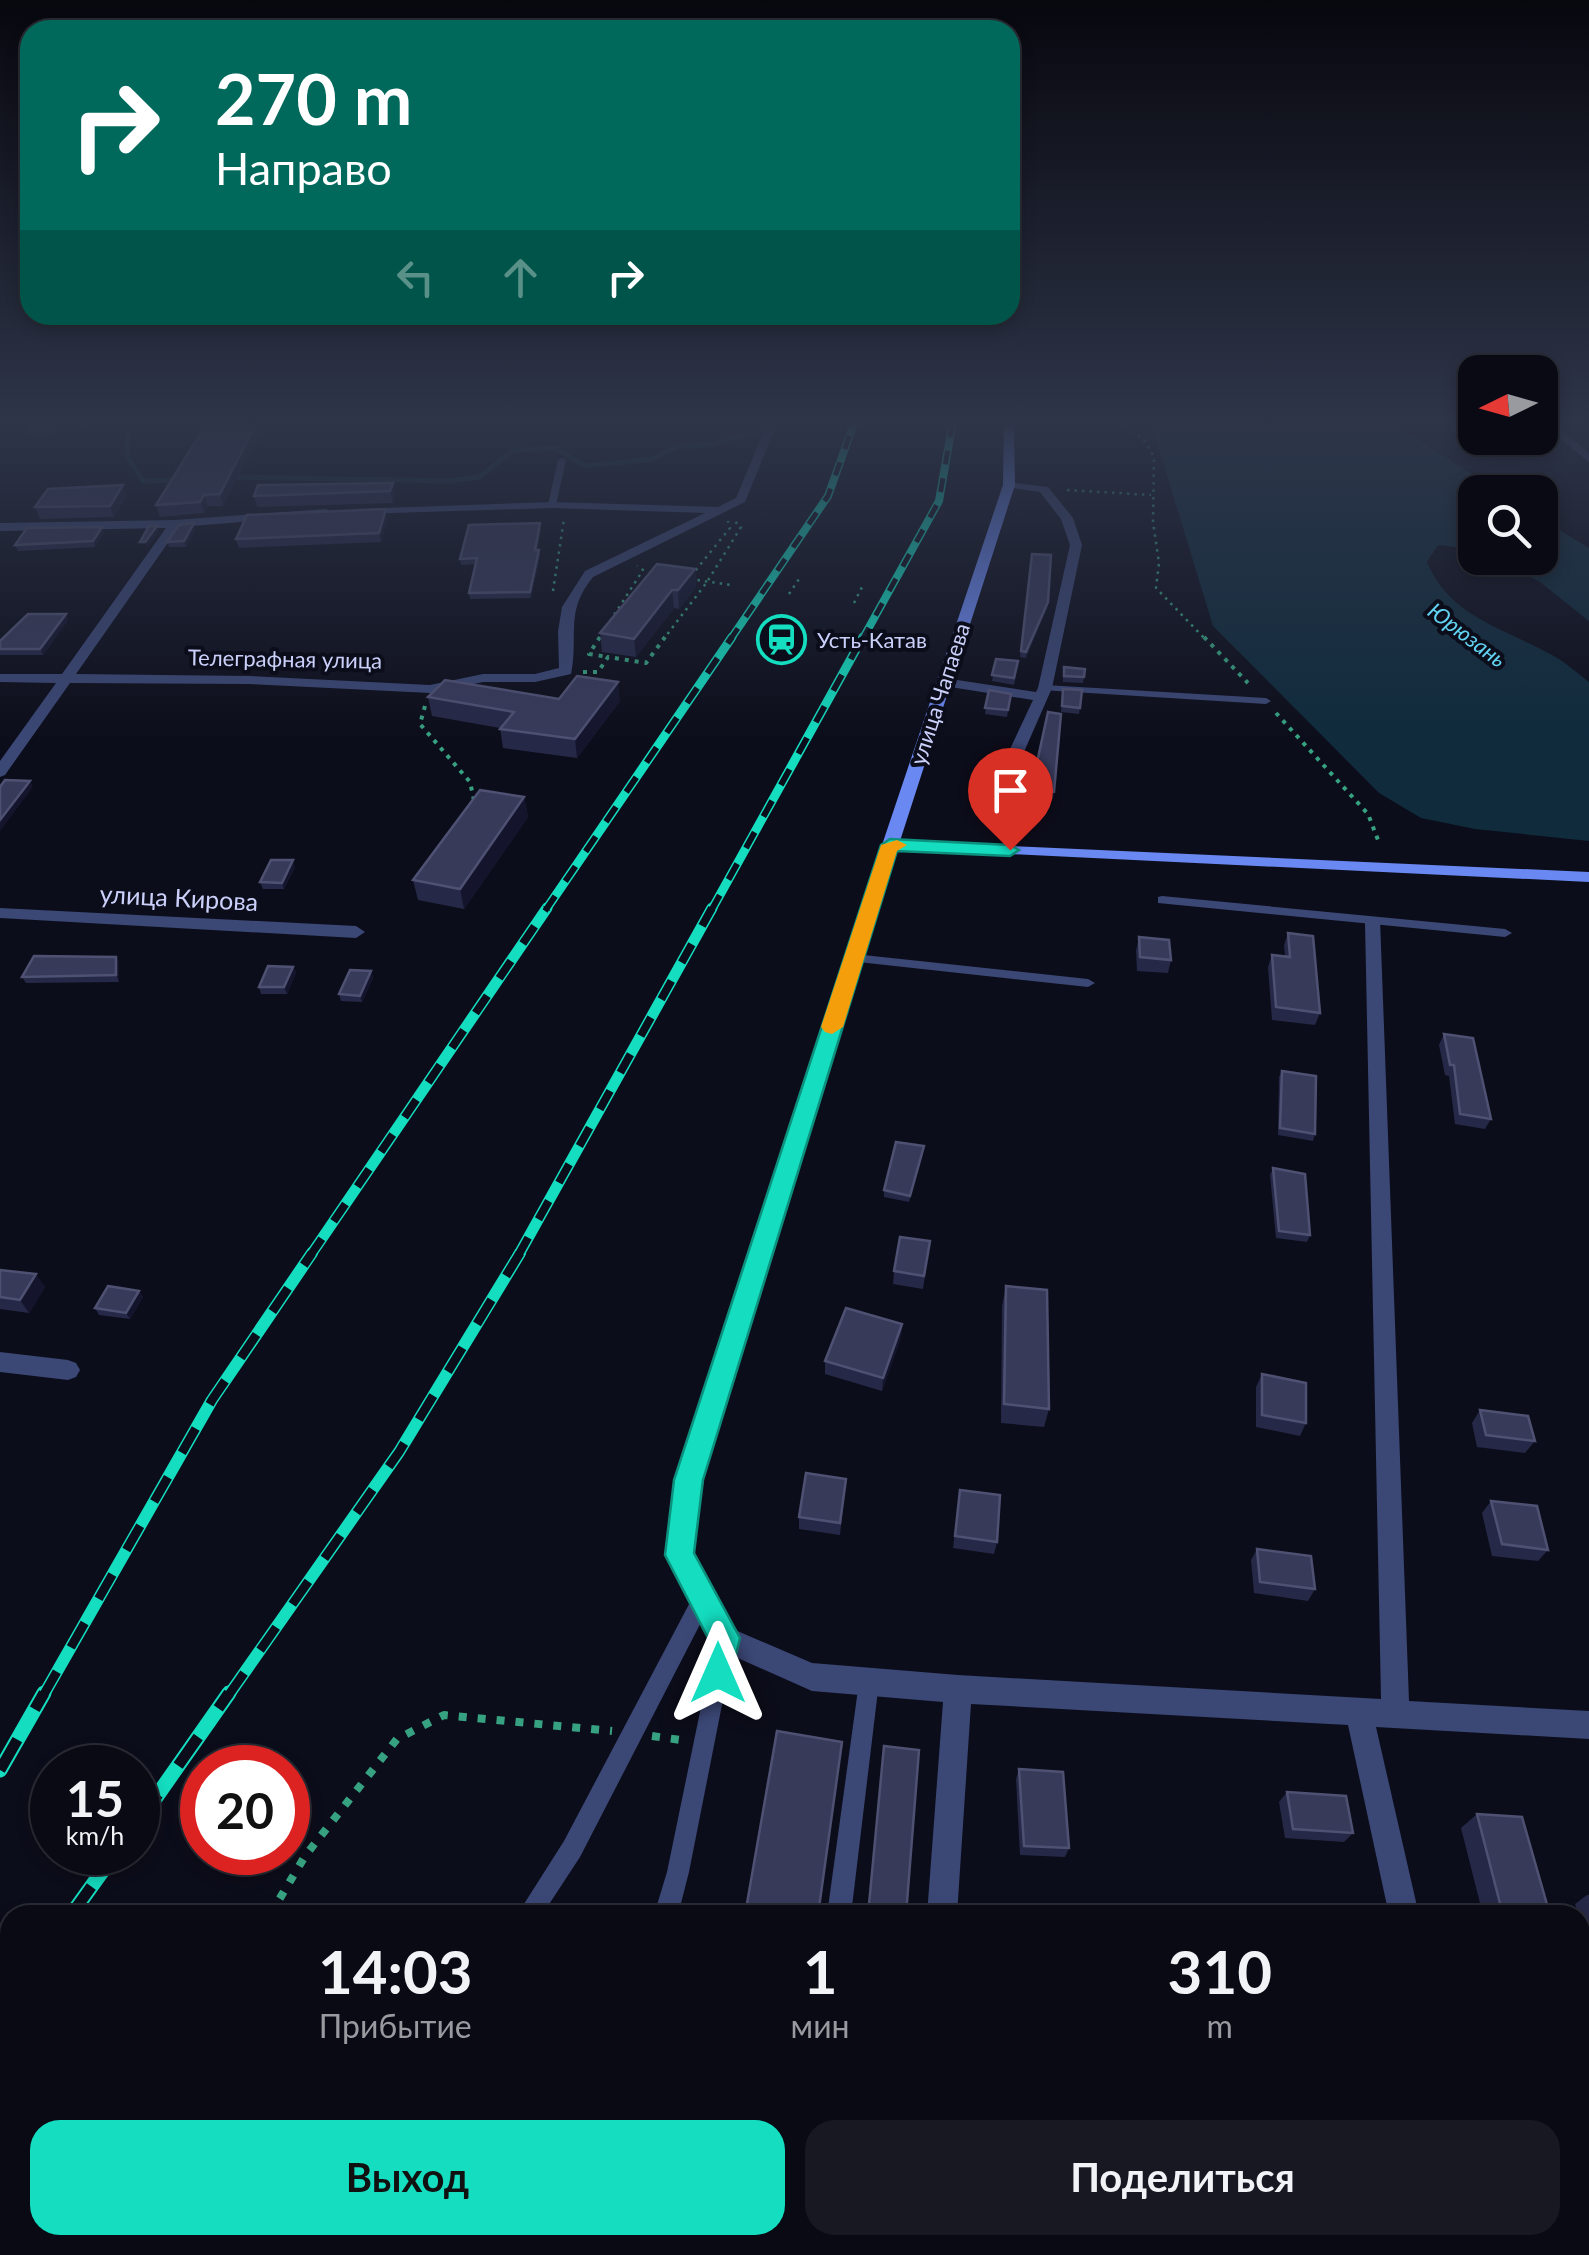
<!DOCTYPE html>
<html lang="ru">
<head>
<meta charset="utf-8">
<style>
	body { margin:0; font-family:Lato,sans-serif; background:#171822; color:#f1f3f6; height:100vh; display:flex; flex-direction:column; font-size:38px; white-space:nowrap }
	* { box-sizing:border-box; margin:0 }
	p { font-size:32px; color:#999aa0 }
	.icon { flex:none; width:55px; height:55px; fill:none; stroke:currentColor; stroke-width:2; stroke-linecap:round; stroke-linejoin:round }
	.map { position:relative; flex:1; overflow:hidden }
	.panel { position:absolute; left:0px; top:1905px; width:1590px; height:350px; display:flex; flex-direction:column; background:#090a14; border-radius:30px 30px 0 0; box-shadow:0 5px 15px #0003,0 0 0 2px #292b34 }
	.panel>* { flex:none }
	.guide { position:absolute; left:20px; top:20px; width:1000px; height:305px; border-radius:30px; box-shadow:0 5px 15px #0003,0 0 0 2px #292b34; background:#00695c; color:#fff; overflow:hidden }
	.needle { width:65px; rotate:265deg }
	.tools { position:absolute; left:1458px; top:355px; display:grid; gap:20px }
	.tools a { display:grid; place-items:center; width:100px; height:100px; border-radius:20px; background:#090a14; box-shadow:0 5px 15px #0003,0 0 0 2px #292b34; font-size:50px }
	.speed { position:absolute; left:30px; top:1745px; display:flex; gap:20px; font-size:50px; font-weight:700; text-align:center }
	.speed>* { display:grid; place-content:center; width:130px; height:130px; border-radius:50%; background:#090a14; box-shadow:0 5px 15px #0003,0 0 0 2px #292b34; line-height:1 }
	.speed small { font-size:25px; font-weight:400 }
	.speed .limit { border:15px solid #d22; background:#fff; color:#111 }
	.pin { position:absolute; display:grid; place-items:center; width:85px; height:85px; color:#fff; margin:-102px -42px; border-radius:50% 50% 50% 0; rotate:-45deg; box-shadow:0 0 10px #0007 }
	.pin .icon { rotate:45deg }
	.me { position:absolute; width:110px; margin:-55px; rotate:0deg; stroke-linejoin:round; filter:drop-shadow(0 0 8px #0008) }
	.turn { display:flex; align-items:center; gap:35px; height:210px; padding:0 30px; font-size:45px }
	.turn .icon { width:130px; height:130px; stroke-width:2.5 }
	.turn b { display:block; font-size:70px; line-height:85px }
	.lanes { display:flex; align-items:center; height:95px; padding:0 30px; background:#0003; justify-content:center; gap:50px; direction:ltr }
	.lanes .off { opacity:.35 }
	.eta { display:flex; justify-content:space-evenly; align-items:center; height:170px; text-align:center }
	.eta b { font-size:60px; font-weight:700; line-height:70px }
	.action { display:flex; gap:20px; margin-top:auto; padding:20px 30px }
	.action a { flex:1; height:115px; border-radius:30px; background:#14ddc0; color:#111; font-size:40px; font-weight:700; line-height:115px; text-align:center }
	.action a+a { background:#171822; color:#f1f3f6 }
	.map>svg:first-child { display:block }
	.water { fill:#0f2b3c }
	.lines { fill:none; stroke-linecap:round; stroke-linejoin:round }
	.stream { stroke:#0f2b3c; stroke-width:5 }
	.path-far2 { stroke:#37a281; stroke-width:2.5; stroke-dasharray:2.5 5; stroke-linecap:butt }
	.path-far1 { stroke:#37a281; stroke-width:4; stroke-dasharray:4 6; stroke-linecap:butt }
	.path { stroke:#37a281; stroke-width:8; stroke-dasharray:8 11; stroke-linecap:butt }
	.lane { fill:#3b4775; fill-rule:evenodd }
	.street { fill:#3b4775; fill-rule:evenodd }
	.secondary { fill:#6a88f2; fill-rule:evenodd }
	.rail-far4-casing { stroke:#14ddc0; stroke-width:8 }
	.rail-far3-casing { stroke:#14ddc0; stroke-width:9 }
	.rail-far2-casing { stroke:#14ddc0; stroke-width:11 }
	.rail-far1-casing { stroke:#14ddc0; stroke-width:12 }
	.rail-casing { stroke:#14ddc0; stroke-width:15 }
	.rail-far4 { stroke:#0c0d1a; stroke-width:5; stroke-dasharray:14; stroke-linecap:butt }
	.rail-far3 { stroke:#0c0d1a; stroke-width:6; stroke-dasharray:18; stroke-linecap:butt }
	.rail-far2 { stroke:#0c0d1a; stroke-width:8; stroke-dasharray:21; stroke-linecap:butt }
	.rail-far1 { stroke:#0c0d1a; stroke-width:9; stroke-dasharray:28; stroke-linecap:butt }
	.rail { stroke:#0c0d1a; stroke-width:11; stroke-dasharray:35; stroke-linecap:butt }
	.wall { fill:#262847 }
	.shaded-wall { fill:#14152d }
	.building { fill:#383a5a; stroke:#4f5173; stroke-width:2.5 }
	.route { fill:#14ddc0; stroke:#0d907d; stroke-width:2.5 }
	.slow { fill:#f59e0b }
	.labels { text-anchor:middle; stroke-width:8; stroke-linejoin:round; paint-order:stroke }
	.far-water-label { font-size:22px; font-style:italic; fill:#61d2f1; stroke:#0c0d1a }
	.far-poi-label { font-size:22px; fill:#cad0fa; stroke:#0c0d1a; text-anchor:start }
	.far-street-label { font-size:22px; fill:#cad0fa; stroke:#0c0d1a }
	.street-label { font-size:25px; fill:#cad0fa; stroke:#0c0d1a }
</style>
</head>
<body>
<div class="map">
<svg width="1589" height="2255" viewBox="0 0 1589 2255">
	<rect width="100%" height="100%" fill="#0c0d1a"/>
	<g class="water">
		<path d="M1152 426H1397L1500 492H1475V549L1438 545 1427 562C1449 616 1503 628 1550 654 1564 661 1577 673 1589 682V841L1475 829 1421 818 1379 793 1213 626Z"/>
		<path d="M1540 518 1589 548V621L1540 582 1492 558H1540Z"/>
	</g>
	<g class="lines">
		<g class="stream">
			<path d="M128 426 127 456 143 481 182 480"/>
			<path d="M231 477 450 481 479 477 514 450 556 448 585 466 652 459 677 446 708 445 772 427"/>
		</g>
		<g class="path-far2">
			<path d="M1126 426 1144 440 1154 457 1153 522 1159 563 1156 588 1206 640"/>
			<path d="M1067 490 1151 495"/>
			<path d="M691 576 730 528 728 521"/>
			<path d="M690 579 731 585"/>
			<path d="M553 591 564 519"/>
			<path d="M789 594 801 576"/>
			<path d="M854 603 863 585"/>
			<path d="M598 640 643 570 637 566"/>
			<path d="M663 640 707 582 741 527 732 519"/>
		</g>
		<g class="path-far1">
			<path d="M600 637 589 654 608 657"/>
			<path d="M1204 637 1248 683"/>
			<path d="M583 672H598L608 657 646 663 665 637"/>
			<path d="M425 706 420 724 470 782 474 800"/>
			<path d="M1276 713 1368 814 1378 840"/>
		</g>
		<g class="path">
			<path d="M652 1736 681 1740"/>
			<path d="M270 1915 305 1856 397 1739 444 1715 612 1731"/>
			<path d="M48 2255 54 2245"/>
		</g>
		<g class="lane">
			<path d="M562 458 566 460 556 505 552 508 548 505 558 460Z"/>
			<path d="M1045 685 1266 698 1271 701 1266 704 1041 690V686Z"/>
			<path d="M1162 896 1505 929 1512 933 1505 937 1158 903V897Z"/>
			<path d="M854 954 1088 979 1095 983 1088 987 849 961 847 958 849 955Z"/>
			<path d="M703 1588 710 1591 713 1598 710 1605 580 1857 542 1915H517L564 1841 696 1591Z"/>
			<path d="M725 1629 732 1632 735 1639 689 1872 678 1915H654L667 1872 715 1639 718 1632Z"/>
			<path d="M869 1672 876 1675 879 1682 851 1915H827L859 1682 862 1675Z"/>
			<path d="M332 2245H358L356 2255H330Z"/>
			<path d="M555 2245H581L578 2255H552Z"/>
		</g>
		<g class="street">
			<path d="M766 426H776L745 502 593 577C564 612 579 636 571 674L535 682H483L430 693 249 684 70 683 5 775 0 777V761L56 683 0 682V674H62L166 528 0 531V523L175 520 326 509 332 512 326 515 179 527 76 674 249 676 430 685 483 674H535L559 668 558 631 562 607 585 571 705 513 552 508 360 514 356 513V509L552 502 718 507 736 498Z"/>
			<path d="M1545 426H1557L1589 453V462Z"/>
			<path d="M1009 482 1048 487 1073 518 1082 545 1052 688 1013 777 1005 782 997 777 1033 700 944 686 937 682 944 678 1036 692 1038 688 1070 545 1061 519 1040 492 1005 487 1003 485Z"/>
			<path d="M890 840 898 845 700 1480 692 1553 735 1630 812 1663 958 1675 1381 1699 1365 923 1368 919H1380L1409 1701 1589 1711V1739L1376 1727 1419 1915H1389L1348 1725 971 1704 957 1915H927L943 1702 812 1691 715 1648 670 1564 666 1555 676 1480 882 845Z"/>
			<path d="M0 908 356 926 365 932 356 938 0 918Z"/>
			<path d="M0 1352 68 1360 76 1363 80 1370 76 1377 68 1380 0 1372Z"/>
			<rect x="901" y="2245" width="36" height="10"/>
			<path d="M1459 2245H1495L1498 2255H1462Z"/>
		</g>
		<path class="secondary" d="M1004 426H1014L1015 485 900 841 1589 872V882L884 848 882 845 1003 485Z"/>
		<defs>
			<g id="rail-far4">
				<path d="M730 640 828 496 853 426"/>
				<path d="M862 640 939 501 952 426"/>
			</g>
			<g id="rail-far3">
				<path d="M545 911 732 637"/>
				<path d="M711 911 863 637"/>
			</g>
			<g id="rail-far2">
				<path d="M310 1256 547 908"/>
				<path d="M518 1256 712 908"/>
			</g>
			<g id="rail-far1">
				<path d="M43 1696 212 1400 312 1253"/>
				<path d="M228 1696 399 1452 520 1253"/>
			</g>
			<g id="rail">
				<path d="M0 1770 44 1693"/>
				<path d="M138 1823 229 1693"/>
				<path d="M71 1915 116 1852"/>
				<path d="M0 2016 10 2001"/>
			</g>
		</defs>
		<use href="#rail-far4" class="rail-far4-casing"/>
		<use href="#rail-far3" class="rail-far3-casing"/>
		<use href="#rail-far2" class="rail-far2-casing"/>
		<use href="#rail-far1" class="rail-far1-casing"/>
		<use href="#rail" class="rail-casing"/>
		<use href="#rail-far4" class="rail-far4"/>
		<use href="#rail-far3" class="rail-far3"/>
		<use href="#rail-far2" class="rail-far2"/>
		<use href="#rail-far1" class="rail-far1"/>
		<use href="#rail" class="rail"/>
	</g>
	<g class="wall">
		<path d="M27 426H91L90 428 59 432 29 433Z"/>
		<path d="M205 426H264L223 506H208L204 513 160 517 156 505Z"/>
		<path d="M393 483 395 495 393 503 257 507 254 496Z"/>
		<path d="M123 485 127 496 114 517 40 519 35 507Z"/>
		<path d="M388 518 381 542 239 548 236 539Z"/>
		<path d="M102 527 104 533 95 547 18 551 15 545Z"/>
		<path d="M195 529 186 547H169L167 542Z"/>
		<path d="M541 529 537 550H539L540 556 531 598 470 599 469 593 476 564 461 565 460 559Z"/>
		<path d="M1032 554 1047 608 1026 658 1020 657Z"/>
		<path d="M695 569 696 587 679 609 674 608 636 657 602 652 600 633Z"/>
		<path d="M68 620 43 655H0V641Z"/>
		<path d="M996 659 1018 661 1014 685 992 681Z"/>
		<path d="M1085 669 1083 683 1063 682V673Z"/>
		<path d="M1063 689 1082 690 1079 714 1061 712Z"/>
		<path d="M989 690 1011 694 1007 717 985 714Z"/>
		<path d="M428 697 559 699 620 701 577 758 503 748 500 728 432 716Z"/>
		<path d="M1048 712 1061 714 1053 799 1030 797Z"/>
		<path d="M524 797 528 817 464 909 418 900 413 880Z"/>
		<path d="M295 867 284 889H263L260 882Z"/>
		<path d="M1288 933 1320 1013 1315 1025 1272 1020 1268 967 1272 955 1285 956 1284 945Z"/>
		<path d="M1139 937 1171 960 1168 973 1137 971 1136 951Z"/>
		<path d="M116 957 119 963V982L26 983 22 977Z"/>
		<path d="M293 967 296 973 287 994H261L259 987Z"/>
		<path d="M371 971 373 978 362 1002 341 1001 339 994Z"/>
		<path d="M1444 1034 1491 1119 1485 1129 1455 1124 1449 1076 1445 1075 1439 1045Z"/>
		<path d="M1282 1071 1315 1134 1313 1141 1278 1135 1279 1077Z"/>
		<path d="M923 1152 909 1202 884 1197V1190Z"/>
		<path d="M1273 1168 1310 1235 1307 1242 1276 1238 1270 1175Z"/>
		<path d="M930 1241 923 1289 893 1284 894 1271Z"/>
		<path d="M0 1270 45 1287 29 1313 0 1309Z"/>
		<path d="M1006 1286 1049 1409 1044 1427 1001 1423 1002 1306Z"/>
		<path d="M139 1291 143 1297 130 1319 99 1315 95 1308Z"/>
		<path d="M902 1324 901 1337 882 1391 825 1374V1361Z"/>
		<path d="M1262 1374 1306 1423 1300 1436 1256 1427V1387Z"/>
		<path d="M1480 1410 1535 1441 1525 1453 1477 1447 1472 1423Z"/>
		<path d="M846 1479 840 1535 799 1529V1517Z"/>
		<path d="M960 1490 997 1542 994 1554 953 1548Z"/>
		<path d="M1491 1501 1548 1550 1538 1561 1492 1556 1482 1513Z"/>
		<path d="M1257 1549 1315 1589 1308 1601 1254 1593 1251 1560Z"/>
		<path d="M1019 1769 1069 1848 1065 1857 1020 1855 1016 1779Z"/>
		<path d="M1287 1792 1353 1833 1344 1842 1285 1838 1279 1802Z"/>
		<path d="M1477 1814 1550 1915H1483L1461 1828Z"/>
		<path d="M1587 1895H1589V1946L1580 1915H1579L1575 1904Z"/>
		<path d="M1580 2019 1589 2050V2101L1580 2104Z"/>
	</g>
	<g class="shaded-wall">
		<path d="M57 426H91L90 428 59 432Z"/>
		<path d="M255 426H264L223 506 220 494Z"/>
		<path d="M393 483 395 495 393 503 390 491Z"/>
		<path d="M123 485 127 496 114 517 110 506Z"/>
		<path d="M204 495 208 506 204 513 200 502Z"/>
		<path d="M386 509 388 518 381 542 379 533Z"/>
		<path d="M194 523 195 529 186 547 184 541Z"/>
		<path d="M157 526 159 532 147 548 145 542Z"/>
		<path d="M102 527 104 533 95 547 93 541Z"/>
		<path d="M539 550 540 556 531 598 530 592Z"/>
		<path d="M695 569 696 587 679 609 678 590Z"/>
		<path d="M672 590 674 608 636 657 634 639Z"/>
		<path d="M1048 602 1047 608 1026 658V652Z"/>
		<path d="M66 614 68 620 43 655 40 649Z"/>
		<path d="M618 682 620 701 577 758 575 739Z"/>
		<path d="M30 781 33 787 0 831V820Z"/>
		<path d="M524 797 528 817 464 909 460 889Z"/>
		<path d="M293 860 295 867 284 889 282 883Z"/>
		<path d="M116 957 119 963V982L116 975Z"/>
		<path d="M293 967 296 973 287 994 284 987Z"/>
		<path d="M371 971 373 978 362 1002 360 996Z"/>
		<path d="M36 1274 45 1287 29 1313 20 1300Z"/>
		<path d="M139 1291 143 1297 130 1319 126 1313Z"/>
		<path d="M902 1324 901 1337 882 1391 883 1378Z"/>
		<path d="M842 1742 819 1915H818Z"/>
	</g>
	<g class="building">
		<path d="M205 426H255L220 494 204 495 200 502 156 505Z"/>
		<path d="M393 483 390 491 254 496 258 485Z"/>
		<path d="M123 485 110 506 35 507 48 489Z"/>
		<path d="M386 509 379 533 236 539 247 515Z"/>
		<path d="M194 523 184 541 167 542 179 525Z"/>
		<path d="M540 523 535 550H539L530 592 469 593 477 558 460 559 469 525Z"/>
		<path d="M149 526H157L145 542H140Z"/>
		<path d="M102 527 93 541 15 545 27 528Z"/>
		<path d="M1032 554 1051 555 1048 602 1026 652 1021 651Z"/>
		<path d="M657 564 695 569 678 590H672L634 639 600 633Z"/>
		<path d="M28 614H66L40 649H0V641Z"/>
		<path d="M996 659 1018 661 1014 678 992 675Z"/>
		<path d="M1064 667 1085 669 1084 677 1064 676Z"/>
		<path d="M577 676 618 682 575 739 500 729 514 712 428 697 445 680 559 699Z"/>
		<path d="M1063 689 1082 690 1080 708 1062 706Z"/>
		<path d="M989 690 1011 694 1008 710 985 708Z"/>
		<path d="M1048 712 1061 714 1054 792 1031 790Z"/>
		<path d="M5 780 30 781 0 820V787Z"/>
		<path d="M480 790 524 797 460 889 413 880Z"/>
		<path d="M271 860H293L282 883 260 882Z"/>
		<path d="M1288 933 1313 936 1320 1013 1276 1007 1272 955 1290 957Z"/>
		<path d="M1139 937 1169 940 1171 960 1140 957Z"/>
		<path d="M34 956 116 957V975L22 977Z"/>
		<path d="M268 966 293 967 284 987H259Z"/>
		<path d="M350 970 371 971 360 996 339 994Z"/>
		<path d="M1444 1034 1473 1038 1491 1119 1460 1114 1454 1065H1450Z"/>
		<path d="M1282 1071 1316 1076 1315 1134 1280 1128Z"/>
		<path d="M896 1142 924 1146 910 1196 884 1190Z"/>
		<path d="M1273 1168 1305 1174 1310 1235 1279 1231Z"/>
		<path d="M900 1237 930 1241 924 1276 894 1271Z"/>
		<path d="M0 1270 36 1274 20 1300 0 1297Z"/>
		<path d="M108 1286 139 1291 126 1313 95 1308Z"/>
		<path d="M1006 1286 1047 1290 1049 1409 1004 1404Z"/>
		<path d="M846 1308 902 1324 883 1378 825 1361Z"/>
		<path d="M1262 1374 1306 1383V1423L1262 1415Z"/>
		<path d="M1480 1410 1528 1416 1535 1441 1486 1435Z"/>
		<path d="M806 1473 846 1479 840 1523 799 1517Z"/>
		<path d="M960 1490 1000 1495 997 1542 955 1536Z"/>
		<path d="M1491 1501 1537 1506 1548 1550 1502 1544Z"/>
		<path d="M1257 1549 1311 1556 1315 1589 1260 1582Z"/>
		<path d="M777 1731 842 1742 818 1915H745Z"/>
		<path d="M884 1746 919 1750 906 1915H868Z"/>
		<path d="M1019 1769 1063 1772 1069 1848 1024 1846Z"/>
		<path d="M1287 1792 1346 1796 1353 1833 1293 1829Z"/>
		<path d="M1477 1814 1522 1817 1550 1915H1503Z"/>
		<path d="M1580 2019 1589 2050V2095H1580Z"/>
		<path d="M1580 2197 1589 2198V2235L1580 2234Z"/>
	</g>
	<linearGradient id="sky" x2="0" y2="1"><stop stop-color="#07070e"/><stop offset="0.57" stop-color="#2e3549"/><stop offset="1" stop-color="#2e3549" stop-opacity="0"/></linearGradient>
	<rect width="1589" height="742" fill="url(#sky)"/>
	<path class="route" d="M890 839 1010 845 1019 850 1010 856 897 851 703 1480 694 1553 740 1638 729 1684 718 1689 707 1684 702 1673 709 1640 665 1555 674 1480 881 845Z"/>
	<path class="slow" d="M897 840 907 845 897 851 843 1027 832 1034 825 1032 821 1027 881 845Z"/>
	<defs>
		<symbol id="station-ring" viewBox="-11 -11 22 22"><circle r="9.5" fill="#0c0d1a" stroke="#14ddc0" stroke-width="1.5"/><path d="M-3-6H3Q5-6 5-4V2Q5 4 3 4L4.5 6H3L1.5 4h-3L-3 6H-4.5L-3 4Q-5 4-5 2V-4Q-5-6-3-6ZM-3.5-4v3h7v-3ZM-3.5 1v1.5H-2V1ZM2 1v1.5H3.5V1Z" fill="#14ddc0"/></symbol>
	</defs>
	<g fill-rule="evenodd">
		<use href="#station-ring" x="754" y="612" width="55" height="55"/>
	</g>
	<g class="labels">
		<g class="far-water-label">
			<text transform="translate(1467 635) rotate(37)" y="8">Юрюзань</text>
		</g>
		<g class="far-poi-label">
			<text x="817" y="648">Усть-Катав</text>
		</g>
		<g class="far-street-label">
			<text transform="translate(285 659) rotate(1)" y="8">Телеграфная улица</text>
			<text transform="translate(940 694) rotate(-72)" y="8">улица Чапаева</text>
		</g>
		<g class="street-label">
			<text transform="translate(179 898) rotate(3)" y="9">улица Кирова</text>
		</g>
	</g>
</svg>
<div class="tools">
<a><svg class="needle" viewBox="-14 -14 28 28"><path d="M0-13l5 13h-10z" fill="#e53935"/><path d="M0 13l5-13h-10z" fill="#999aa0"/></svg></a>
<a><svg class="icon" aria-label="search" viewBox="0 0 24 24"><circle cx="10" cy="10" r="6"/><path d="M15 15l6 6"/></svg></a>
</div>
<div class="speed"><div>15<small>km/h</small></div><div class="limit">20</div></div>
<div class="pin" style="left:1010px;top:850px;background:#d93025"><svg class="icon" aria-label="arrive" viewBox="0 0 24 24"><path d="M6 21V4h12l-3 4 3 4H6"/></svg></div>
<svg class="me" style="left:718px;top:1673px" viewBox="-20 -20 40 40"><path d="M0-17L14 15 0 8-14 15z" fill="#14ddc0" stroke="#fff" stroke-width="4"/></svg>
<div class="guide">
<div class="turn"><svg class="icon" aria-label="right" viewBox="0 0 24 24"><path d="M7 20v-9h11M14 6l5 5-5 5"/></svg><div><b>270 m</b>Направо</div></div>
<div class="lanes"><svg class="icon off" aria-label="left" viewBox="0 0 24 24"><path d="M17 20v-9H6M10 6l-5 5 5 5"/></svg><svg class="icon off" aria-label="ahead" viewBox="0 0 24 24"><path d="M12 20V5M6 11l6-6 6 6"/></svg><svg class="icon" aria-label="right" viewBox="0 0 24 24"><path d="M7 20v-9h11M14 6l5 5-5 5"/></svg></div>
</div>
<section class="panel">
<div class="eta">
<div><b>14:03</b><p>Прибытие</p></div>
<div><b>1</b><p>мин</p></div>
<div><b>310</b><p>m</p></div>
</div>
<div class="action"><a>Выход</a><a>Поделиться</a></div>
</section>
</div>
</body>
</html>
